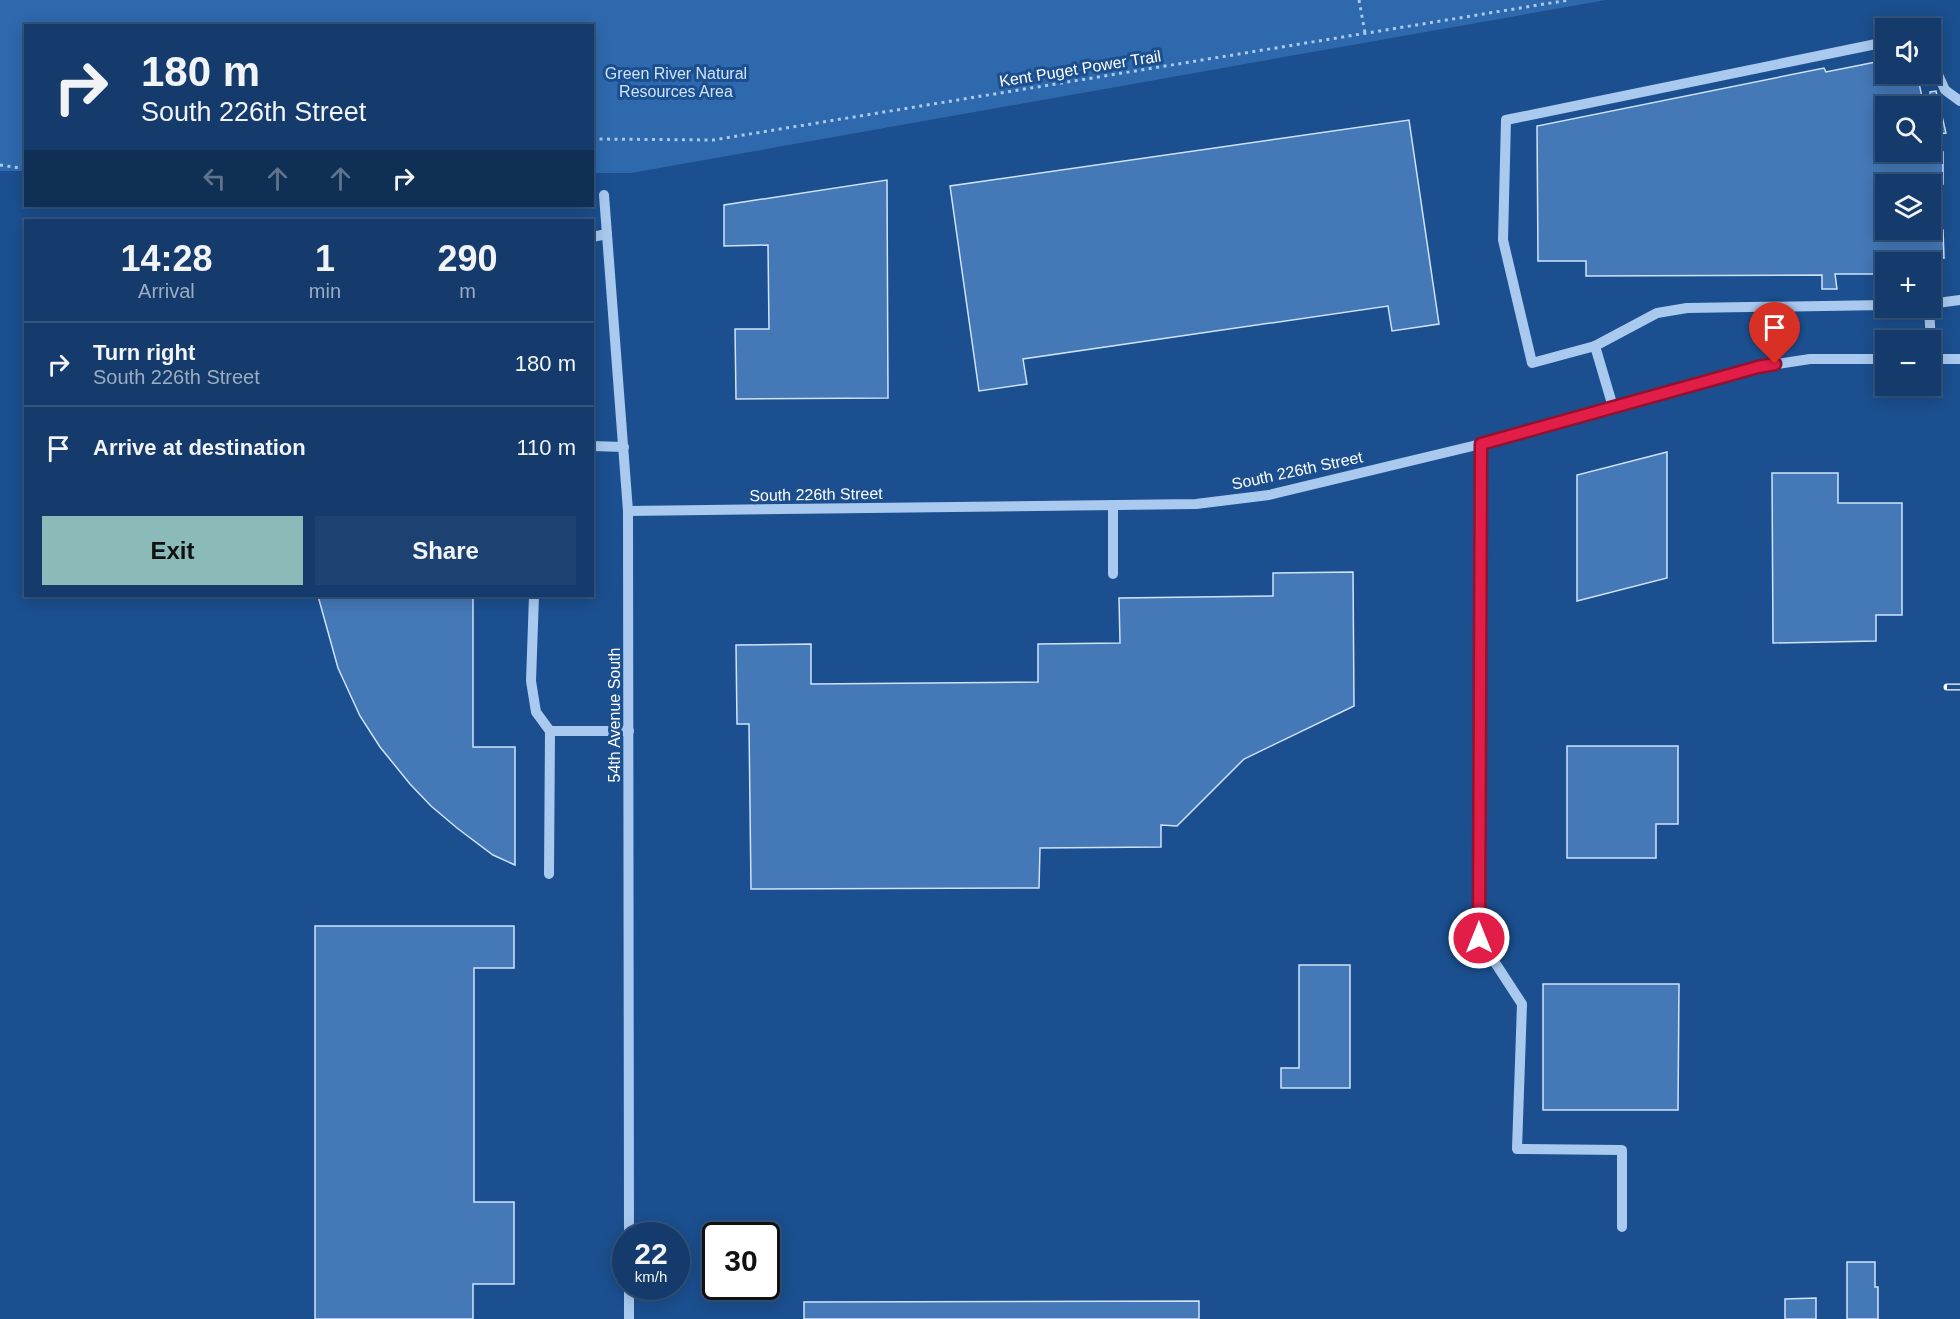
<!DOCTYPE html>
<html lang="en">
<head>
<meta charset="utf-8">
<style>
	body { margin:0; font-family:Arial,sans-serif; background:#1d4271; color:#f1f3f6; height:100vh; display:flex; flex-direction:column; font-size:22px; white-space:nowrap }
	* { box-sizing:border-box; margin:0 }
	p { font-size:20px; color:#9dadc1 }
	.icon { flex:none; width:33px; height:33px; fill:none; stroke:currentColor; stroke-width:2; stroke-linecap:round; stroke-linejoin:round }
	.map { position:relative; flex:1; overflow:hidden }
	.details { position:absolute; left:24px; top:219px; width:570px; height:378px; display:flex; flex-direction:column; background:#143b6b; border-radius:0px; box-shadow:0 3px 15px #0003,0 0 0 2px #33557e }
	.details>* { flex:none }
	.top-card { position:absolute; left:24px; top:24px; width:570px; height:183px; border-radius:0px; box-shadow:0 3px 15px #0003,0 0 0 2px #33557e; background:#143b6b; color:#f1f3f6; overflow:hidden }
	.fabs { position:absolute; left:1875px; top:18px; display:grid; gap:12px }
	.fabs a { display:grid; place-items:center; width:66px; height:66px; border-radius:0px; background:#143b6b; box-shadow:0 3px 15px #0003,0 0 0 2px #33557e; font-size:30px }
	.speed { position:absolute; left:612px; top:1222px; display:flex; gap:12px; font-size:30px; font-weight:700; text-align:center }
	.speed>* { display:grid; place-content:center; width:78px; height:78px; border-radius:50%; background:#143b6b; box-shadow:0 3px 15px #0003,0 0 0 2px #33557e; line-height:1 }
	.speed small { font-size:15px; font-weight:400 }
	.speed .limit { border:3px solid #111; border-radius:9px; background:#fff; color:#111 }
	.pin { position:absolute; display:grid; place-items:center; width:51px; height:51px; color:#fff; margin:-62px -26px; border-radius:50% 50% 50% 0; rotate:-45deg; box-shadow:0 0 6px #0007 }
	.pin .icon { rotate:45deg }
	.me { position:absolute; width:66px; margin:-33px; rotate:0deg; stroke-linejoin:round; filter:drop-shadow(0 0 4px #0008) }
	.turn { display:flex; align-items:center; gap:21px; height:126px; padding:0 18px; font-size:27px }
	.turn .icon { width:78px; height:78px; stroke-width:2.5 }
	.turn b { display:block; font-size:42px; line-height:51px }
	.lanes { display:flex; align-items:center; height:57px; padding:0 18px; background:#0003; justify-content:center; gap:30px; direction:ltr }
	.lanes .off { opacity:.35 }
	.eta { display:flex; justify-content:space-evenly; align-items:center; height:102px; text-align:center }
	.eta b { font-size:36px; font-weight:600; line-height:42px }
	.action { display:flex; gap:12px; margin-top:auto; padding:12px 18px }
	.action a { flex:1; height:69px; border-radius:0px; background:#8bbbb9; color:#111; font-size:24px; font-weight:600; line-height:69px; text-align:center }
	.action a+a { background:#1d4271; color:#f1f3f6 }
	ul { padding:0; list-style:none }
	li { display:flex; align-items:center; gap:18px; height:84px; padding:0 18px; border-top:2px solid #33557e }
	li div { flex:1 }
	li b { display:block; font-size:22px }
	li em { font-style:normal }
	.map>svg:first-child { display:block }
	.green { fill:#2e69ad }
	.building { fill:#4478b7; stroke:#cfe3fa; stroke-width:1.5 }
	.lines { fill:none; stroke-linecap:round; stroke-linejoin:round }
	.path { stroke:#a9c9ee; stroke-width:3; stroke-dasharray:3 4.5; stroke-linecap:butt }
	.minor { stroke:#a9c9ee; stroke-width:10 }
	.rail-casing { stroke:#fff; stroke-width:7 }
	.rail { stroke:#1b4f8f; stroke-width:4.5; stroke-dasharray:14; stroke-linecap:butt }
	.route-casing { stroke:#92132f; stroke-width:15 }
	.route { stroke:#e11d48; stroke-width:10 }
	.labels { text-anchor:middle; stroke-width:6; stroke-linejoin:round; paint-order:stroke }
	.street-label { font-size:16px; fill:#fff; stroke:#1b4f8f }
	.park-label { font-size:16px; fill:#cfe3fa; stroke:#1b4f8f }
</style>
</head>
<body>
<div class="map">
<svg width="1960" height="1319" viewBox="0 0 1960 1319">
	<rect width="100%" height="100%" fill="#1b4f8f"/>
	<path class="green" d="M0 0H1606L631 173H593L592 26H26L25 171H0Z"/>
	<g class="building">
		<path d="M1886 60V74H1917L1924 106H1886V152H1943V184H1886V230H1943L1944 258H1887L1886 274H1835L1837 289H1822V275L1586 276V261H1538L1537 126 1824 68 1826 72Z"/>
		<path d="M1936 91 1946 133 1930 135V92Z"/>
		<path d="M1409 120 1439 324 1392 331 1388 306 1023 359 1027 384 979 391 950 186Z"/>
		<path d="M887 180 888 398 736 399 735 329H769L768 245 724 246V205Z"/>
		<path d="M1667 452V578L1577 601V475Z"/>
		<path d="M1772 473H1838V503H1902V615H1876V641L1773 643Z"/>
		<path d="M1353 572 1354 706 1244 759 1177 826 1161 825V847L1040 848 1039 888 751 889 749 724H737L736 645 811 644V684L1038 682V644L1120 643 1119 598 1273 596V573Z"/>
		<path d="M318 596H473V747H515V865L493 855 457 828 431 806 410 784 380 747 360 716 338 668Z"/>
		<path d="M1567 746H1678V824H1656V858H1567Z"/>
		<path d="M315 926H514V968H474V1202H514V1284H473V1319H315Z"/>
		<path d="M1299 965H1350V1088H1281V1068H1299Z"/>
		<path d="M1543 984H1679L1678 1110H1543Z"/>
		<path d="M1847 1262H1875V1287H1878V1319H1847Z"/>
		<path d="M1816 1298V1319H1785V1299Z"/>
		<path d="M1199 1301V1319H804V1302Z"/>
	</g>
	<g class="lines">
		<g class="path">
			<path d="M1359 0 1365 33"/>
			<path d="M592 139 713 140 1569 0"/>
			<path d="M0 165 26 169"/>
		</g>
		<g class="minor">
			<path d="M1930 57 1945 90 1960 101"/>
			<path d="M604 195 628 511 629 1236"/>
			<path d="M592 237 607 234"/>
			<path d="M1930 304 1960 300"/>
			<path d="M1929 308 1932 359"/>
			<path d="M1595 346 1657 313 1687 308 1886 305"/>
			<path d="M1930 359H1960"/>
			<path d="M1613 407 1595 346 1532 363 1503 240 1506 120 1886 42"/>
			<path d="M1481 444 1479 938 1522 1004 1517 1149 1622 1150V1227"/>
			<path d="M592 446 624 447"/>
			<path d="M1113 505V574"/>
			<path d="M628 511 1196 504 1269 495 1481 444 1758 367 1810 359H1886"/>
			<path d="M534 596 531 681 536 712 550 731 549 874"/>
			<path d="M550 731H629"/>
			<path d="M629 1287V1319"/>
		</g>
		<defs>
			<path id="rail" d="M1947 687H1960"/>
		</defs>
		<use href="#rail" class="rail-casing"/>
		<use href="#rail" class="rail"/>
	</g>
	<g class="lines">
		<defs>
			<path id="route" d="M1479 938 1481 444 1758 367 1775 364"/>
		</defs>
		<use href="#route" class="route-casing"/>
		<use href="#route" class="route"/>
	</g>
	<g class="labels">
		<g class="street-label">
			<text transform="translate(1080 68) rotate(-9)" y="6">Kent Puget Power Trail</text>
			<text transform="translate(1297 470) rotate(-12)" y="6">South 226th Street</text>
			<text transform="translate(816 494) rotate(-1)" y="6">South 226th Street</text>
			<text transform="translate(614 715) rotate(-90)" y="6">54th Avenue South</text>
		</g>
		<g class="park-label">
			<text x="676" y="79">Green River Natural<tspan x="676" dy="18">Resources Area</tspan></text>
		</g>
	</g>
</svg>
<div class="fabs">
<a><svg class="icon" aria-label="sound" viewBox="0 0 24 24"><path d="M4 9h4l5-4v14l-5-4H4zM17 9q2 3 0 6"/></svg></a>
<a><svg class="icon" aria-label="search" viewBox="0 0 24 24"><circle cx="10" cy="10" r="6"/><path d="M15 15l6 6"/></svg></a>
<a><svg class="icon" aria-label="layers" viewBox="0 0 24 24"><path d="M12 4l9 5-9 5-9-5zM3 14l9 5 9-5"/></svg></a>
<a>+</a>
<a>−</a>
</div>
<div class="speed"><div>22<small>km/h</small></div><div class="limit">30</div></div>
<div class="pin" style="left:1775px;top:364px;background:#d93025"><svg class="icon" aria-label="arrive" viewBox="0 0 24 24"><path d="M6 21V4h12l-3 4 3 4H6"/></svg></div>
<svg class="me" style="left:1479px;top:938px" viewBox="-20 -20 40 40"><circle r="17" fill="#e11d48" stroke="#fff" stroke-width="3"/><path d="M0-11L8 9 0 5-8 9z" fill="#fff"/></svg>
<div class="top-card">
<div class="turn"><svg class="icon" aria-label="right" viewBox="0 0 24 24"><path d="M7 20v-9h11M14 6l5 5-5 5"/></svg><div><b>180 m</b>South 226th Street</div></div>
<div class="lanes"><svg class="icon off" aria-label="left" viewBox="0 0 24 24"><path d="M17 20v-9H6M10 6l-5 5 5 5"/></svg><svg class="icon off" aria-label="ahead" viewBox="0 0 24 24"><path d="M12 20V5M6 11l6-6 6 6"/></svg><svg class="icon off" aria-label="ahead" viewBox="0 0 24 24"><path d="M12 20V5M6 11l6-6 6 6"/></svg><svg class="icon" aria-label="right" viewBox="0 0 24 24"><path d="M7 20v-9h11M14 6l5 5-5 5"/></svg></div>
</div>
<section class="details">
<div class="eta">
<div><b>14:28</b><p>Arrival</p></div>
<div><b>1</b><p>min</p></div>
<div><b>290</b><p>m</p></div>
</div>
<ul>
<li><svg class="icon" aria-label="right" viewBox="0 0 24 24"><path d="M7 20v-9h11M14 6l5 5-5 5"/></svg><div><b>Turn right</b><p>South 226th Street</p></div><em>180 m</em></li>
<li><svg class="icon" aria-label="arrive" viewBox="0 0 24 24"><path d="M6 21V4h12l-3 4 3 4H6"/></svg><div><b>Arrive at destination</b></div><em>110 m</em></li>
</ul>
<div class="action"><a>Exit</a><a>Share</a></div>
</section>
</div>
</body>
</html>
